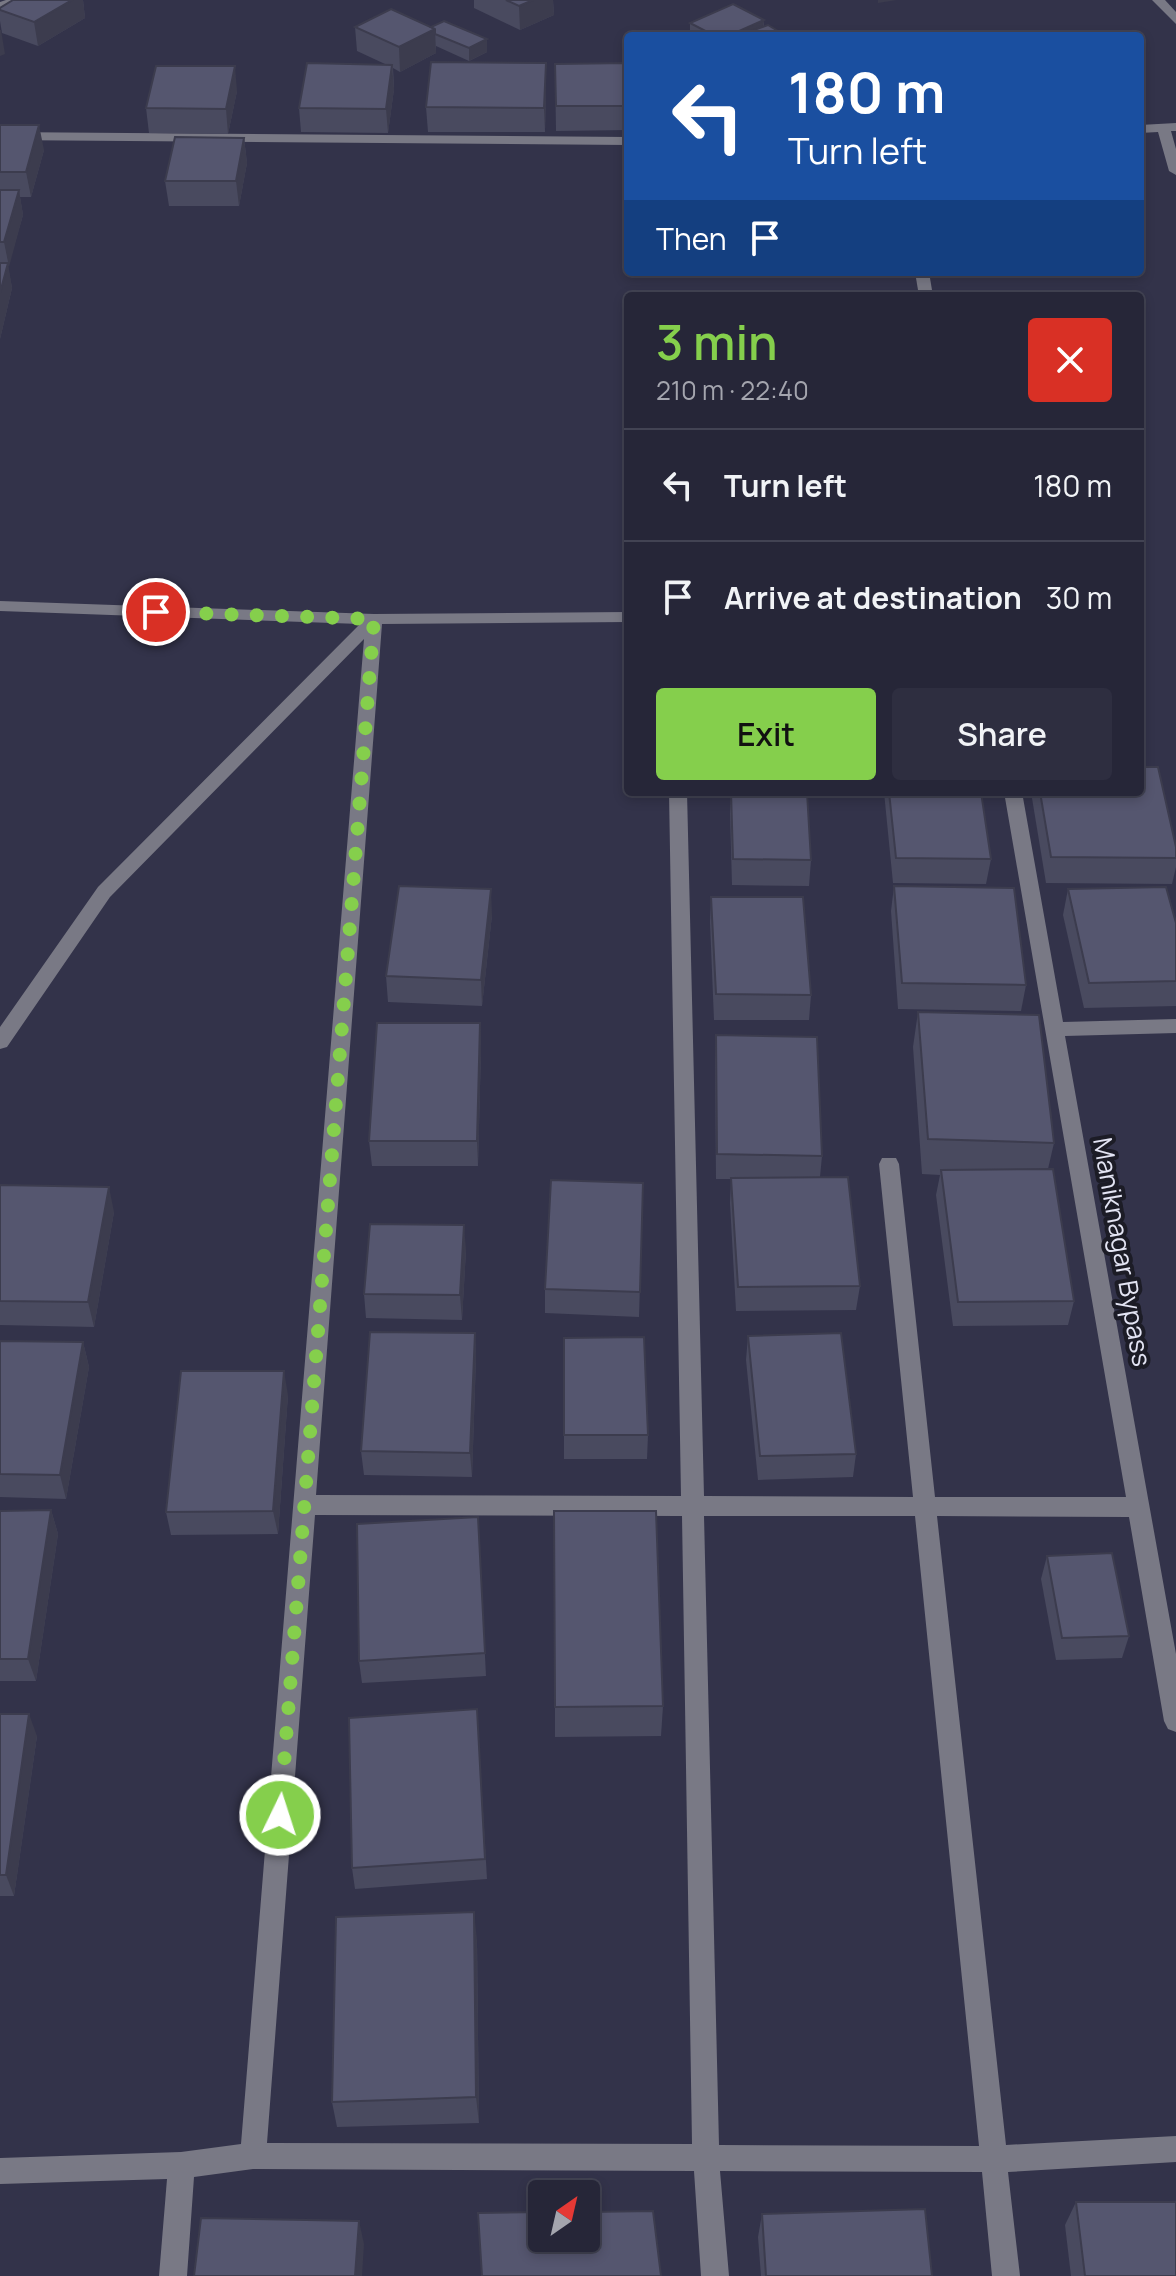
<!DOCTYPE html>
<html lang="en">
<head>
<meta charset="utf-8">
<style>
	body { margin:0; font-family:Manrope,sans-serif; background:#2e2e40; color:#f1f3f6; height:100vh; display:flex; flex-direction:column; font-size:30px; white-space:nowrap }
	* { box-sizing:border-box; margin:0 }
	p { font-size:26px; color:#a4a5ae }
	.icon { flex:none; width:44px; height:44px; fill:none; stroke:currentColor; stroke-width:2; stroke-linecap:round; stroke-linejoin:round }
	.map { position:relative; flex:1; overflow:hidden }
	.sheet { position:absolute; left:624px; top:292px; width:520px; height:504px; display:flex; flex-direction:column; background:#262638; border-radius:8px; box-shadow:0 4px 12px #0003,0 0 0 2px #424353 }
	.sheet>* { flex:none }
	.hud { position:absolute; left:624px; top:32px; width:520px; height:244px; border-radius:8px; box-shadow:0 4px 12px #0003,0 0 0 2px #424353; background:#1a4fa0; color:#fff; overflow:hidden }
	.needle { width:52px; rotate:34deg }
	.buttons { position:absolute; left:528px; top:2180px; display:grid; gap:16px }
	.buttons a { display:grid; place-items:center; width:72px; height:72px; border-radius:8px; background:#262638; box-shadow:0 4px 12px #0003,0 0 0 2px #424353; font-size:40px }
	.pin { position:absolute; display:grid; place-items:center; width:68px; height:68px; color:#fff; margin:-34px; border:4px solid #fff; border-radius:50%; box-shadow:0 2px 8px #0007 }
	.me { position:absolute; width:88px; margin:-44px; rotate:4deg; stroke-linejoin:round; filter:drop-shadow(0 0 6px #0008) }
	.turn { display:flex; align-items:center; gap:28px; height:168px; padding:0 32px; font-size:36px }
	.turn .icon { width:104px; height:104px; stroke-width:2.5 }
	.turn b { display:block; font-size:56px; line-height:68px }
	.then { display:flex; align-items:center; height:76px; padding:0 32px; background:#0003; gap:16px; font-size:30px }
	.round { display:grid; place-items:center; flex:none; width:84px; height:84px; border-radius:8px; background:#2e2e40 }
	.overview { display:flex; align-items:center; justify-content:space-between; height:136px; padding:0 32px }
	h1 { font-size:48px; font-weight:600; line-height:60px; color:#85cf4c }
	.primary-button { display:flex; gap:16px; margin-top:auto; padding:16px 32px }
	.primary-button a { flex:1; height:92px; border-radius:8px; background:#85cf4c; color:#111; font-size:32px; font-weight:600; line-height:92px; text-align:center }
	.primary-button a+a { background:#2e2e40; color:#f1f3f6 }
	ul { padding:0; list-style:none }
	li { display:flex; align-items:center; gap:24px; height:112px; padding:0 32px; border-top:2px solid #424353 }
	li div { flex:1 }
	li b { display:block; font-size:30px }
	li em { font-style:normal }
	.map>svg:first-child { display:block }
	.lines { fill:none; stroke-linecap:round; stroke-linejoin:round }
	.minor { fill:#797985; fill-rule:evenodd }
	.wall { fill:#494a5f }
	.shaded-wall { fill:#3c3c4e }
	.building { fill:#55566f; stroke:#3c3c4e; stroke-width:2 }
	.route { stroke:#85cf4c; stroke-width:14; stroke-dasharray:0 25.2 }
	.labels { text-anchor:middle; stroke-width:8; stroke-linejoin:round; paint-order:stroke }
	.street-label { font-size:26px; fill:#e3e4f3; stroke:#1c1c26 }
</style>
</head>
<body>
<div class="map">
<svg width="1176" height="2276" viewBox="0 0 1176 2276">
	<rect width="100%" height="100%" fill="#33334a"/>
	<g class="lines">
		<g class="minor">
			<path d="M6 0H22L0 11V2Z"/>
			<path d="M1152 0H1165L1176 12V24Z"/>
			<path d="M1176 123V131H1171L1176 149V175L1169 171 1158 132 1140 133V125Z"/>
			<path d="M0 132 628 137V145L0 140Z"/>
			<path d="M915 272H929L933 296H919Z"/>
			<path d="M0 601 374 614 628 612V622L382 624 316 1495 681 1496 669 792H687L704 1496 913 1497 879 1164 882 1158H896L899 1164 935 1497H1126L1004 792H1022L1063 1022 1176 1019V1033L1065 1036 1176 1654V1732L1168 1729 1164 1721 1129 1517 937 1516 1006 2145 1176 2136V2162L1008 2172 1020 2276H992L982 2172 720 2171 729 2276H701L694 2171 253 2169 194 2177 187 2276H159L167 2179 0 2184V2158L181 2152 241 2144 364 639 110 897 7 1047 0 1049V1027L98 887 360 624 0 611ZM315 1515 682 1516 692 2144 267 2143ZM704 1516H915L979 2146 719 2145Z"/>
		</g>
	</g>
	<g class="wall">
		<path d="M13 0H83L85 18 38 46 2 33 0 21V8Z"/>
		<path d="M474 0H553L554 15 520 30 474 8Z"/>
		<path d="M391 9 487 52 469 61 436 46V53L400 72 393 68 394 89 388 133 301 132 299 108 385 64 357 51 355 27Z"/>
		<path d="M764 20V26L786 36 690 35V23Z"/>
		<path d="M628 63V130L556 131 555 64Z"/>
		<path d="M546 87 545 132H428L426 107Z"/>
		<path d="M237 91 228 134 149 133 146 108Z"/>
		<path d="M0 125 44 150 31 197H20L23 215 8 267 12 288 0 339Z"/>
		<path d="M244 138 247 163 239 206H169L165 181Z"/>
		<path d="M731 792 811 860 809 886 732 885 730 813Z"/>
		<path d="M884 792H981L991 859 986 884 893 883Z"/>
		<path d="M1031 792H1040L1176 847V867L1172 884 1046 883Z"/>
		<path d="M894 886 1026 985 1021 1011 898 1009 891 911Z"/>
		<path d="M1068 889 1176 923V1006L1084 1008 1063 915Z"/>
		<path d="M711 897 811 995 809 1020H714L710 922Z"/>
		<path d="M492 915 482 1006 388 1002 386 976Z"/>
		<path d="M918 1012 1054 1143 1048 1169 1074 1301 1068 1325 953 1326 936 1195 940 1175 922 1174 913 1047Z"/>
		<path d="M480 1023 481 1049 478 1166H372L369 1141Z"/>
		<path d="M716 1035 822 1156 820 1177 860 1286 856 1310 736 1311 730 1203 731 1179H716L715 1060Z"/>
		<path d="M643 1183 639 1317 545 1313V1289Z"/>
		<path d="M0 1185 114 1212 94 1327 0 1325Z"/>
		<path d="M466 1250 462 1320 366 1318 364 1294Z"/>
		<path d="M475 1333 476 1357 472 1477 364 1475 361 1451Z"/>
		<path d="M748 1336 856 1454 853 1477 758 1480 746 1360Z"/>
		<path d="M564 1338 648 1435 647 1459H564Z"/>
		<path d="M0 1341 83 1342 89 1367 66 1499 0 1497Z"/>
		<path d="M288 1395 278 1534 171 1535 166 1512Z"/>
		<path d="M51 1510 58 1534 36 1681H0V1511Z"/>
		<path d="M478 1517 486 1676 362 1683 359 1661Z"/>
		<path d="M1047 1556 1129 1636 1122 1658 1056 1660 1041 1579Z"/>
		<path d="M663 1706 661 1736 555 1737V1707Z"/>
		<path d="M477 1709 487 1879 355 1889 352 1868Z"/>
		<path d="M0 1714 37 1736 14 1896H0Z"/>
		<path d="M477 1940 479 2123 337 2127 332 2102Z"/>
		<path d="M1076 2202 1176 2276H1071L1065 2225Z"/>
		<path d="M762 2214 932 2276H761L758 2237Z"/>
	</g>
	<g class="shaded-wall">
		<path d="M72 0H83L85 18 38 46 34 22Z"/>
		<path d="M533 0H553L554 15 520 30 519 6Z"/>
		<path d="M878 0H897L878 3Z"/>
		<path d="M764 20 763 33 756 36H728Z"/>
		<path d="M435 29 436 53 400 72 399 47Z"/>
		<path d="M0 30H1L5 54 0 56Z"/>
		<path d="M487 39V52L469 61V48Z"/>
		<path d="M546 63V87L545 132 544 108Z"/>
		<path d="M392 65 394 89 388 133 386 109Z"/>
		<path d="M235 66 237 91 228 134 226 109Z"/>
		<path d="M39 125 44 150 31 197 26 172Z"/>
		<path d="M244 138 247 163 239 206 236 181Z"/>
		<path d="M19 190 23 215 9 267 4 242Z"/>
		<path d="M8 263 12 288 0 339V293Z"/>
		<path d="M491 889 492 915 482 1006 481 980Z"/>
		<path d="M480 1023 481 1049 478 1166 477 1141Z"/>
		<path d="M109 1187 114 1212 94 1327 88 1302Z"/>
		<path d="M464 1225 466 1250 462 1320 460 1295Z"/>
		<path d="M475 1333 476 1357 472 1477 470 1453Z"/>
		<path d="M83 1342 89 1367 66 1499 60 1475Z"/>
		<path d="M284 1371 288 1395 278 1534 273 1511Z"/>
		<path d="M51 1510 58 1534 36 1681 28 1659Z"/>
		<path d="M29 1714 37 1736 14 1896 6 1875Z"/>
		<path d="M474 1912 477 1940 479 2123 476 2097Z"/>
		<path d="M359 2221 364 2244 362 2276H355Z"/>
	</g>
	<g class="building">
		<path d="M13 0H72L34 22 0 10V8Z"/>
		<path d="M506 0H533L519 6Z"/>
		<path d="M733 4 764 20 728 36H715L690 23Z"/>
		<path d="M391 9 435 29 399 47 355 27Z"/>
		<path d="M444 21 487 39 469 48 435 34V29L431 27Z"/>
		<path d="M768 25 786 36H737Z"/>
		<path d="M431 62 546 63 544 108 426 107Z"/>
		<path d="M307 63 392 65 386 109 299 108Z"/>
		<path d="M628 63V106H556L555 64Z"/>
		<path d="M156 66H235L226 109 146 108Z"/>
		<path d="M0 125H39L26 172H0Z"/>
		<path d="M175 137 244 138 236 181H165Z"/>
		<path d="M0 190H19L4 242H0Z"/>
		<path d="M0 263H8L0 293Z"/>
		<path d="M1140 767H1158L1176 847V858L1051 857 1040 792H1140Z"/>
		<path d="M731 792H807L811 860 733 859Z"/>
		<path d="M889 792H981L991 859 896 858Z"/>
		<path d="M399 886 491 889 481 980 386 976Z"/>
		<path d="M894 886 1014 888 1026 985 902 983Z"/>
		<path d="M1166 887 1176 923V981L1089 983 1068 889Z"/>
		<path d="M711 897H803L811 995 716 994Z"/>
		<path d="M918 1012 1039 1015 1054 1143 928 1139Z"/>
		<path d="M377 1023H480L477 1141H369Z"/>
		<path d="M716 1035 817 1037 822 1156 717 1154Z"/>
		<path d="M1053 1169 1074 1301 958 1302 941 1170Z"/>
		<path d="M848 1177 860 1286 738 1287 731 1178Z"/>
		<path d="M551 1180 643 1183 640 1292 545 1289Z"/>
		<path d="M0 1185 109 1187 88 1302 0 1301Z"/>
		<path d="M370 1224 464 1225 460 1295 364 1294Z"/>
		<path d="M370 1332 475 1333 470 1453 361 1451Z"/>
		<path d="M841 1333 856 1454 760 1456 748 1336Z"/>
		<path d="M644 1337 648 1435H564V1338Z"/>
		<path d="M0 1341 83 1342 60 1475 0 1474Z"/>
		<path d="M181 1371H284L273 1511 166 1512Z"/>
		<path d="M51 1510 28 1659H0V1511Z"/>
		<path d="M554 1511H656L663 1706 555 1707Z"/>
		<path d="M478 1517 485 1653 359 1661 357 1524Z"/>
		<path d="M1112 1553 1129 1636 1062 1638 1047 1556Z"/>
		<path d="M477 1709 485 1859 352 1868 349 1718Z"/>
		<path d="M0 1714H29L6 1875H0Z"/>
		<path d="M474 1912 476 2097 332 2102 336 1917Z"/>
		<path d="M1076 2202H1176V2276H1085Z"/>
		<path d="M925 2209 932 2276H766L762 2214Z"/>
		<path d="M653 2211 661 2276H482L478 2213 542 2212V2238H586V2212Z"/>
		<path d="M201 2218 359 2221 355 2276H194Z"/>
	</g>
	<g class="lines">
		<path class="route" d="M156 612 374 619 280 1815"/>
	</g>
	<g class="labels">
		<g class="street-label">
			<text transform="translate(1122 1252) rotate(80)" y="9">Maniknagar Bypass</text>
		</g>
	</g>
</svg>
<div class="buttons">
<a><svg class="needle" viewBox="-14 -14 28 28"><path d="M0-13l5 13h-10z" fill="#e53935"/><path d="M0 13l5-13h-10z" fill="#a4a5ae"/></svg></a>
</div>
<div class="pin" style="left:156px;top:612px;background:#d93025"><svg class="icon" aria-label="arrive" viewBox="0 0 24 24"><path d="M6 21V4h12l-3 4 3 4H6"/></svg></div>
<svg class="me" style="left:280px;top:1815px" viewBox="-20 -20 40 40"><circle r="17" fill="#85cf4c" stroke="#fff" stroke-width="3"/><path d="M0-11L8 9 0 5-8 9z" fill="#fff"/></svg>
<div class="hud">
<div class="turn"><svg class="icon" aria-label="left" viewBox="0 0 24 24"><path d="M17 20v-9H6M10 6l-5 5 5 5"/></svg><div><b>180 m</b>Turn left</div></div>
<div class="then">Then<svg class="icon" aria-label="arrive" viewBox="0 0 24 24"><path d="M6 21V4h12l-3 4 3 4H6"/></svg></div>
</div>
<section class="sheet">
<div class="overview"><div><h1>3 min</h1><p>210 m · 22:40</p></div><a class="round" style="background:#d93025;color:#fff"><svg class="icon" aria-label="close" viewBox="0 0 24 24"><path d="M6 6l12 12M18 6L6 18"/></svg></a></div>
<ul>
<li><svg class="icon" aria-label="left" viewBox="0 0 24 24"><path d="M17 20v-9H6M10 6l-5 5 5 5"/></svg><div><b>Turn left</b></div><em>180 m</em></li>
<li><svg class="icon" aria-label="arrive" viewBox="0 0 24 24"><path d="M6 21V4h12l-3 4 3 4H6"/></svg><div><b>Arrive at destination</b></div><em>30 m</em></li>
</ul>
<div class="primary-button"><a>Exit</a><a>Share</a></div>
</section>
</div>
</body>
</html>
